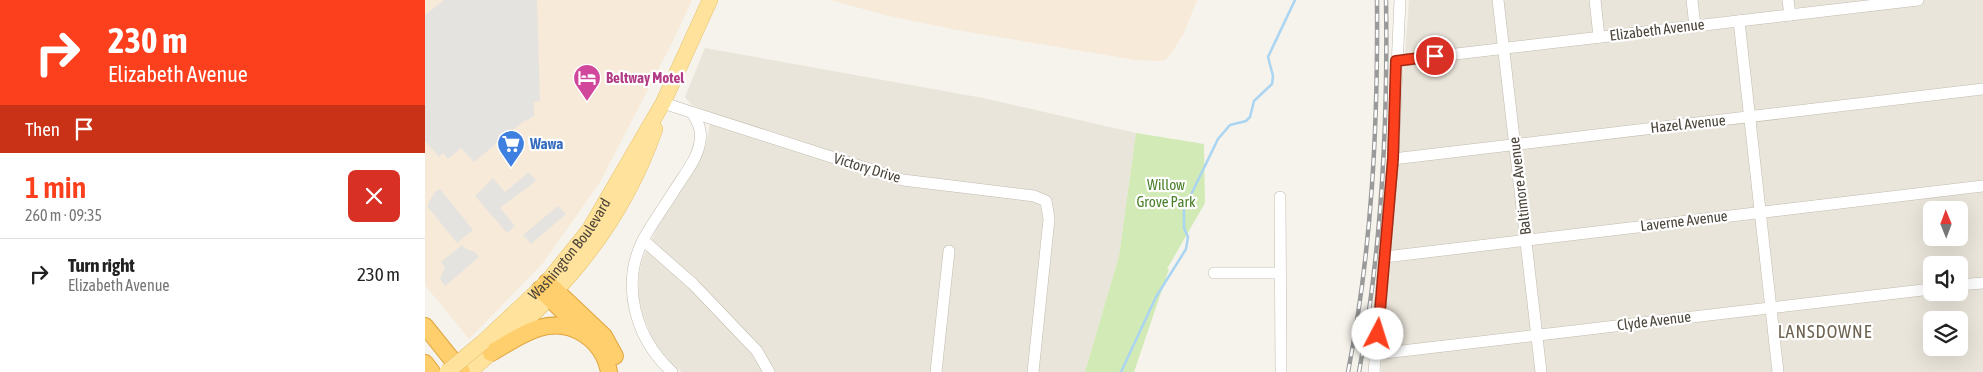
<!DOCTYPE html>
<html lang="en">
<head>
<meta charset="utf-8">
<style>
	body { margin:0; font-family:"Asap Condensed",sans-serif; background:#f2f2f2; color:#222; height:100vh; display:flex; flex-direction:column; font-size:19px; white-space:nowrap }
	* { box-sizing:border-box; margin:0 }
	p { font-size:16px; color:#767676 }
	.icon { flex:none; width:28px; height:28px; fill:none; stroke:currentColor; stroke-width:2; stroke-linecap:round; stroke-linejoin:round }
	.map { position:relative; flex:1; overflow:hidden }
	.drawer { display:flex; flex-direction:column; background:#fff; width:425px }
	.drawer>* { flex:none }
	.banner { background:#fc3f1d; color:#fff; overflow:hidden }
	.needle { width:32px; rotate:359deg }
	.buttons { position:absolute; left:1498px; top:201px; display:grid; gap:10px }
	.buttons a { display:grid; place-items:center; width:45px; height:45px; border-radius:8px; background:#fff; box-shadow:0 5px 20px #0002; font-size:25px }
	.pin { position:absolute; display:grid; place-items:center; width:42px; height:42px; color:#fff; margin:-21px; border:2px solid #fff; border-radius:50%; box-shadow:0 1px 5px #0007 }
	.me { position:absolute; width:55px; margin:-28px; rotate:5deg; stroke-linejoin:round; filter:drop-shadow(0 0 4px #0008) }
	.turn { display:flex; align-items:center; gap:18px; height:105px; padding:0 25px; font-size:22px }
	.turn .icon { width:65px; height:65px; stroke-width:2.5 }
	.turn b { display:block; font-size:35px; line-height:42px }
	.then { display:flex; align-items:center; height:48px; padding:0 25px; background:#0003; gap:10px; font-size:19px }
	.round { display:grid; place-items:center; flex:none; width:52px; height:52px; border-radius:8px; background:#f2f2f2 }
	.head { display:flex; align-items:center; justify-content:space-between; height:85px; padding:0 25px }
	h1 { font-size:30px; font-weight:600; line-height:38px; color:#fc3f1d }
	ul { padding:0; list-style:none }
	li { display:flex; align-items:center; gap:15px; height:70px; padding:0 25px; border-top:1px solid #e0e0e0 }
	li div { flex:1 }
	li b { display:block; font-size:19px }
	li em { font-style:normal }
	main { display:flex; flex:1; min-height:0 }
	.map>svg:first-child { display:block }
	.residential { fill:#eae5da; fill-rule:evenodd }
	.commercial { fill:#f7ead8 }
	.green { fill:#d2eab5 }
	.parking { fill:#e5e3e0 }
	.lines { fill:none; stroke-linecap:round; stroke-linejoin:round }
	.stream { stroke:#a9d4f2; stroke-width:2.5 }
	.minor-casing { stroke:#c2bbae; stroke-width:12 }
	.major-casing { stroke:#e6c16a; stroke-width:16 }
	.highway-casing { stroke:#e0a43c; stroke-width:18 }
	.minor { stroke:#fff; stroke-width:11 }
	.major { stroke:#ffe39c; stroke-width:15 }
	.highway { stroke:#ffcf6e; stroke-width:16 }
	.rail-casing { stroke:#9a9a9a; stroke-width:4.5 }
	.rail { stroke:#fff; stroke-width:2.5; stroke-dasharray:8; stroke-linecap:butt }
	.major-bridge-casing { stroke:#e6c16a; stroke-width:16; stroke-linecap:butt }
	.major-bridge { stroke:#ffe39c; stroke-width:15 }
	.route-casing { stroke:#a42913; stroke-width:12 }
	.route { stroke:#fc3f1d; stroke-width:9 }
	.labels { text-anchor:middle; stroke-width:4.5; stroke-linejoin:round; paint-order:stroke }
	.street-label { font-size:15px; fill:#4b4439; stroke:#fff }
	.hotel-label { font-size:15px; font-weight:bold; fill:#b23c85; stroke:#fff; text-anchor:start }
	.shop-label { font-size:15px; font-weight:bold; fill:#366cbe; stroke:#fff; text-anchor:start }
	.park-label { font-size:15px; fill:#4a7f2a; stroke:#fff }
	.quarter-label { font-size:18px; letter-spacing:1px; fill:#6e6250; stroke:#fff }
</style>
</head>
<body>
<main>
<section class="drawer">
<div class="banner">
<div class="turn"><svg class="icon" aria-label="right" viewBox="0 0 24 24"><path d="M7 20v-9h11M14 6l5 5-5 5"/></svg><div><b>230 m</b>Elizabeth Avenue</div></div>
<div class="then">Then<svg class="icon" aria-label="arrive" viewBox="0 0 24 24"><path d="M6 21V4h12l-3 4 3 4H6"/></svg></div>
</div>
<div class="head"><div><h1>1 min</h1><p>260 m · 09:35</p></div><a class="round" style="background:#d93025;color:#fff"><svg class="icon" aria-label="close" viewBox="0 0 24 24"><path d="M6 6l12 12M18 6L6 18"/></svg></a></div>
<ul>
<li><svg class="icon" aria-label="right" viewBox="0 0 24 24"><path d="M7 20v-9h11M14 6l5 5-5 5"/></svg><div><b>Turn right</b><p>Elizabeth Avenue</p></div><em>230 m</em></li>
</ul>
</section>
<div class="map">
<svg width="1558" height="372" viewBox="0 0 1558 372">
	<rect width="100%" height="100%" fill="#f6f3ec"/>
	<g class="residential">
		<path d="M984 0H1558V372H956ZM1506 210H1534V238H1506ZM1506 265H1534V292H1506ZM1506 320H1534V348H1506Z"/>
		<path d="M280 48 558 98 711 133 694 256 660 372H257L243 362 230 345 218 316 214 299V273L217 260 233 226 275 159 281 145 287 113 267 105 260 97Z"/>
	</g>
	<g class="commercial">
		<path d="M0 0H267L246 45 175 182 118 263 44 339 0 285Z"/>
		<path d="M405 0H772L758 35 745 55 740 60 733 61 711 60 532 30 464 16Z"/>
	</g>
	<path class="green" d="M711 133 779 144 780 203 742 269H744L709 372H660L694 256Z"/>
	<g class="parking">
		<path d="M19 0H112L115 101 109 102V116L101 121 100 120 49 162 36 148 23 159 18 153 14 157 0 141V15Z"/>
		<path d="M104 172 111 181 75 208 90 226 82 233 50 196 68 178 80 192Z"/>
		<path d="M15 189 48 230 32 243 2 206 10 192Z"/>
		<path d="M133 206 141 214 106 244 98 235Z"/>
		<path d="M37 245 41 249 50 252 54 257 20 286 15 279 20 267 16 262Z"/>
	</g>
	<g class="lines">
		<path class="stream" d="M696 372 731 297 761 249 763 237 759 228V209L793 139 805 125 821 121 825 117 829 101 847 84 848 76 843 57 870 0"/>
		<defs>
			<g id="minor">
				<path d="M1073 0 1116 372"/>
				<path d="M1170 0 1174 37"/>
				<path d="M1267 0 1270 26"/>
				<path d="M1363 0 1365 15"/>
				<path d="M1314 21 1353 372"/>
				<path d="M971 61 1493 0"/>
				<path d="M238 103 478 180 609 196 621 201 624 219 608 372"/>
				<path d="M968 159 1558 89"/>
				<path d="M855 197 856 372"/>
				<path d="M218 240 268 284 332 351 344 372"/>
				<path d="M960 257 1558 186"/>
				<path d="M789 273H855"/>
				<path d="M1534 285 1558 283"/>
				<path d="M951 354 1506 289"/>
				<path d="M247 372C211 339 195 286 218 240 227 223 239 207 249 191 258 176 273 159 275 141 277 130 273 122 267 113"/>
				<path d="M511 372 524 251"/>
				<path d="M949 372 968 159 975 0"/>
			</g>
			<g id="major">
				<path id="s1" d="M57 343 122 282 164 230 238 103 285 0"/>
				<path d="M44 372C128 301 193 235 230 129"/>
			</g>
			<g id="highway">
				<path d="M122 282 179 336 190 356"/>
				<path d="M115 289 158 331"/>
				<path d="M0 326 37 372"/>
				<path d="M66 353C82 344 97 333 114 328 147 318 178 340 184 372"/>
				<path d="M0 363 7 372"/>
			</g>
		</defs>
		<use href="#minor" class="minor-casing"/>
		<use href="#major" class="major-casing"/>
		<use href="#highway" class="highway-casing"/>
		<use href="#minor" class="minor"/>
		<use href="#major" class="major"/>
		<use href="#highway" class="highway"/>
		<defs>
			<g id="rail">
				<path d="M923 372C947 249 953 125 952 0"/>
				<path d="M934 372C957 249 963 125 961 0"/>
			</g>
		</defs>
		<use href="#rail" class="rail-casing"/>
		<use href="#rail" class="rail"/>
		<defs>
			<path id="major-bridge" d="M22 372 57 343"/>
		</defs>
		<use href="#major-bridge" class="major-bridge-casing"/>
		<use href="#major-bridge" class="major-bridge"/>
	</g>
	<g class="lines">
		<defs>
			<path id="route" d="M953 334 968 159 971 61 1010 56"/>
		</defs>
		<use href="#route" class="route-casing"/>
		<use href="#route" class="route"/>
	</g>
	<defs>
		<symbol id="hotel-pin" viewBox="-11 -11 22 30"><path d="M0 17L-7.5 6A9.5 9.5 0 1 1 7.5 6Z" fill="#d1479c" stroke="#fff"/><path d="M-6-4.5h1.5V1H6V5H4.5V3h-9V5H-6ZM-4 0a1.8 1.8 0 1 1 3.6 0ZM.5 0V-2.5h3Q6-2.5 6 0Z" fill="#fff"/></symbol>
		<symbol id="supermarket-pin" viewBox="-11 -11 22 30"><path d="M0 17L-7.5 6A9.5 9.5 0 1 1 7.5 6Z" fill="#3f7fe0" stroke="#fff"/><path d="M-6-5.5h2.5l.6 2H6L4.5 2H-2.5L-4.4-4H-6ZM-1.5 3.2a1.3 1.3 0 1 0 .1 0ZM3 3.2a1.3 1.3 0 1 0 .1 0Z" fill="#fff"/></symbol>
	</defs>
	<g fill-rule="evenodd">
		<use href="#hotel-pin" x="146" y="62" width="32" height="43"/>
		<use href="#supermarket-pin" x="70" y="128" width="32" height="43"/>
	</g>
	<g class="labels">
		<g class="street-label">
			<text transform="translate(1232 30) rotate(-7)" y="5">Elizabeth Avenue</text>
			<text transform="translate(1263 124) rotate(-6)" y="5">Hazel Avenue</text>
			<text transform="translate(442 168) rotate(17)" y="5">Victory Drive</text>
			<text transform="translate(1095 186) rotate(-97)" y="5">Baltimore Avenue</text>
			<text transform="translate(1259 221) rotate(-7)" y="5">Laverne Avenue</text>
			<text dy="5" stroke="none"><textPath href="#s1" startOffset="129">Washington Boulevard</textPath></text>
			<text transform="translate(1229 321) rotate(-7)" y="5">Clyde Avenue</text>
		</g>
		<g class="hotel-label">
			<text x="181" y="83">Beltway Motel</text>
		</g>
		<g class="shop-label">
			<text x="105" y="149">Wawa</text>
		</g>
		<g class="park-label">
			<text x="741" y="190">Willow<tspan x="741" dy="17">Grove Park</tspan></text>
		</g>
		<g class="quarter-label">
			<text x="1400" y="338">LANSDOWNE</text>
		</g>
	</g>
</svg>
<div class="buttons">
<a><svg class="needle" viewBox="-14 -14 28 28"><path d="M0-13l5 13h-10z" fill="#e53935"/><path d="M0 13l5-13h-10z" fill="#767676"/></svg></a>
<a><svg class="icon" aria-label="sound" viewBox="0 0 24 24"><path d="M4 9h4l5-4v14l-5-4H4zM17 9q2 3 0 6"/></svg></a>
<a><svg class="icon" aria-label="layers" viewBox="0 0 24 24"><path d="M12 4l9 5-9 5-9-5zM3 14l9 5 9-5"/></svg></a>
</div>
<div class="pin" style="left:1010px;top:56px;background:#d93025"><svg class="icon" aria-label="arrive" viewBox="0 0 24 24"><path d="M6 21V4h12l-3 4 3 4H6"/></svg></div>
<svg class="me" style="left:953px;top:334px" viewBox="-20 -20 40 40"><circle r="19" fill="#fff"/><path d="M0-13L10 11 0 6-10 11z" fill="#fc3f1d"/></svg>
</div>
</main>
</body>
</html>
